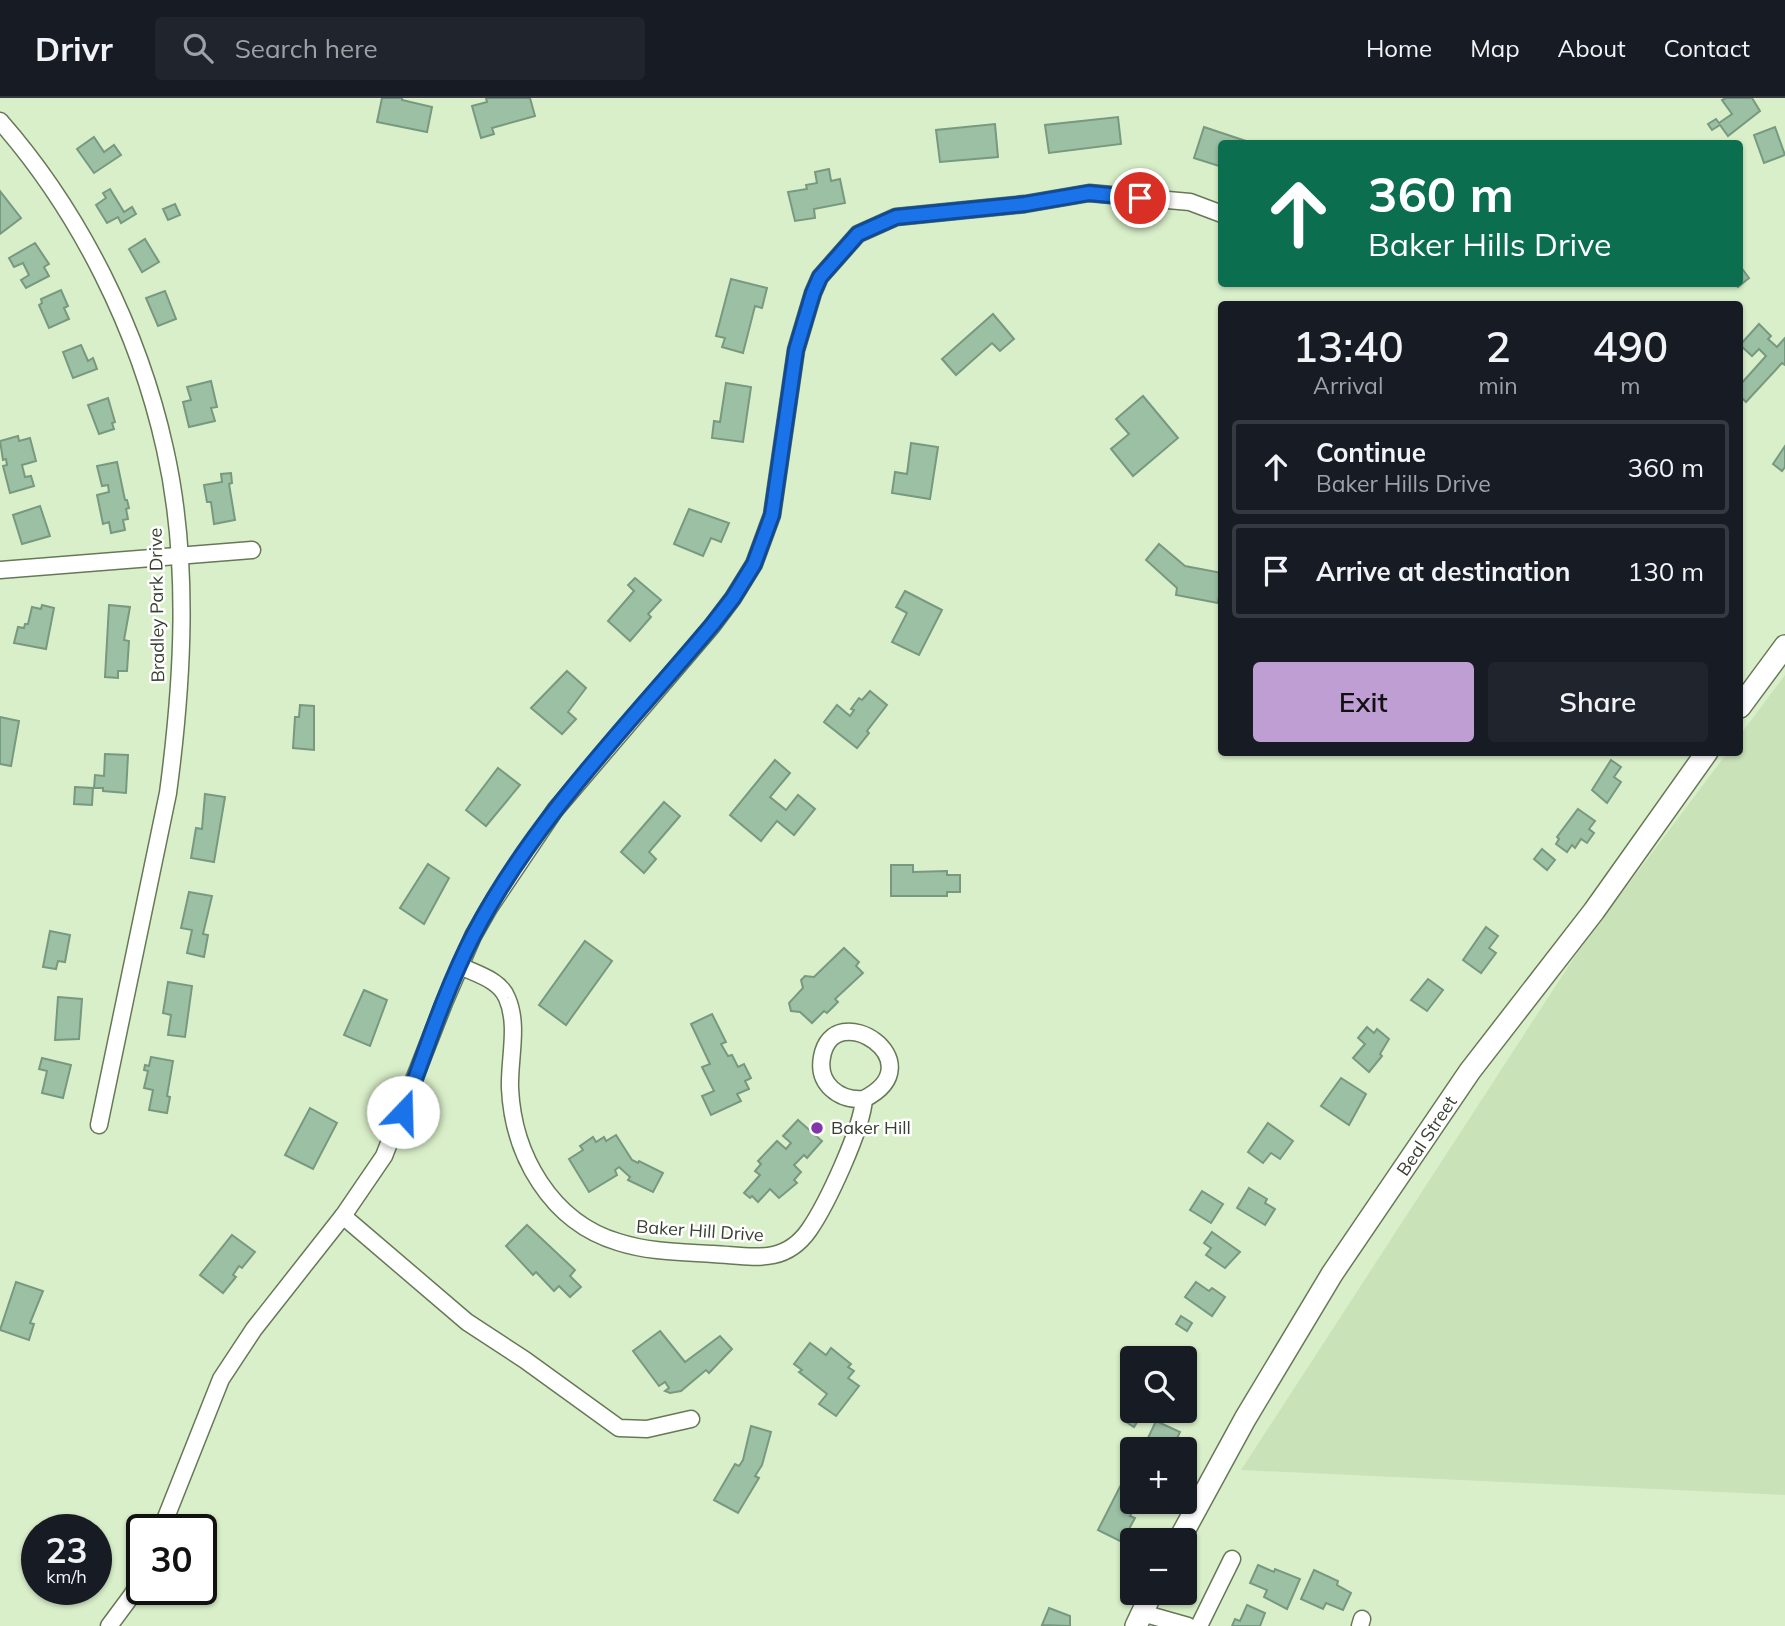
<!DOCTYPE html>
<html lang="en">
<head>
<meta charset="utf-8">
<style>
	body { margin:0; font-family:Mulish,sans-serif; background:#20242c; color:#f1f3f6; height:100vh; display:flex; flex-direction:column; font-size:26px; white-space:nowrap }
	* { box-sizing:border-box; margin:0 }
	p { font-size:23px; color:#9ea1a6 }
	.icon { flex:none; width:38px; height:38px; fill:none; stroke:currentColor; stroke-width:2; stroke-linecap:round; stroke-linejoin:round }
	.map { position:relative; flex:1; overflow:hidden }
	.details { position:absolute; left:1218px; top:203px; width:525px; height:455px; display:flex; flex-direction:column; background:#171b24; border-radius:7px; box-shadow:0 2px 5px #0004 }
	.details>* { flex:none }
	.top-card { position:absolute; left:1218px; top:42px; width:525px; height:147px; border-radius:7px; box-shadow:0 2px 5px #0004; background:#0b6e4f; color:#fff; overflow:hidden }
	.fabs { position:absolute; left:1120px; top:1248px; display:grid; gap:14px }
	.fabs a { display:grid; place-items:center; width:77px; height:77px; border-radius:7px; background:#171b24; box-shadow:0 2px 5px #0004; font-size:35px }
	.speed { position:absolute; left:21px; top:1416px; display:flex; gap:14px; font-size:35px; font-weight:700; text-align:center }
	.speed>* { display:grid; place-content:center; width:91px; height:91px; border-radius:50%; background:#171b24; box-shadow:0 2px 5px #0004; line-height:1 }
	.speed small { font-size:18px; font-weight:400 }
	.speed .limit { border:4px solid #111; border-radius:10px; background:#fff; color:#111 }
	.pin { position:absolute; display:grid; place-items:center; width:60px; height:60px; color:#fff; margin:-30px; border:4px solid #fff; border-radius:50%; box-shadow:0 2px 7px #0007 }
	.me { position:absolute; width:77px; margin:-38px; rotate:21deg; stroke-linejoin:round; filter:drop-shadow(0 0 5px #0008) }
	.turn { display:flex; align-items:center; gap:24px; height:147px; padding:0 35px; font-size:32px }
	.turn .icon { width:91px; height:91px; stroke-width:2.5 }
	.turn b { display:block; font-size:49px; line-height:60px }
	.eta { display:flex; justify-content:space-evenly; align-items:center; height:119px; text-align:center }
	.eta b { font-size:42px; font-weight:600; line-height:49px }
	.action { display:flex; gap:14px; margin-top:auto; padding:14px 35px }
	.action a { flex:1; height:80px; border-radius:7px; background:#bf9ed3; color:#111; font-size:28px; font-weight:600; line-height:80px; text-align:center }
	.action a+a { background:#20242c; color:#f1f3f6 }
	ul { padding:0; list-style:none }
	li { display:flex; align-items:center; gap:21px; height:94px; margin:0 14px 10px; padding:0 21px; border:4px solid #363941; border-radius:7px }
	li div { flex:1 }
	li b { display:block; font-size:26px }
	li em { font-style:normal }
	header { display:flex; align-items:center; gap:42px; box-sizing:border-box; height:98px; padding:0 35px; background:#171b24; border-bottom:2px solid #363941 }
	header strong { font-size:33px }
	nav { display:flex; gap:38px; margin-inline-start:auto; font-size:24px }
	.search { width:490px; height:63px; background:#20242c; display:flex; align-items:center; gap:18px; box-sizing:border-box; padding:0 24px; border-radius:7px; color:#9ea1a6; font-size:26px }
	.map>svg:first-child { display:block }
	.built { fill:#cae2b7 }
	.building { fill:#9cc0a4; stroke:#77997f; stroke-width:2 }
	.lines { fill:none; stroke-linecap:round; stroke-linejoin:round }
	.street-casing { stroke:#667957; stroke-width:19 }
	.secondary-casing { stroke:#667957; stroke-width:24 }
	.street { stroke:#fff; stroke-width:16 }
	.secondary { stroke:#fff; stroke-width:21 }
	.route-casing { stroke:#114b97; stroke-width:18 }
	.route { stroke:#1a73e8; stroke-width:12 }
	.poi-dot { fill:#8237a9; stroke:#fff; stroke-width:2.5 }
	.labels { text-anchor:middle; stroke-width:5; stroke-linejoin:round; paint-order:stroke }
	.street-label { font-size:18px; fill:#363f30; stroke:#fff }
	.poi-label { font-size:18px; fill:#363f30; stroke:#fff; text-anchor:start }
</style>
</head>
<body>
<header>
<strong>Drivr</strong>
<div class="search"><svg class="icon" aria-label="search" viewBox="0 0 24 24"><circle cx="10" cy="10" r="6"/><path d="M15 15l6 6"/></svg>Search here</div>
<nav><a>Home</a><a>Map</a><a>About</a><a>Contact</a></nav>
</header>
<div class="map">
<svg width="1785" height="1528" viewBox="0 0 1785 1528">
	<rect width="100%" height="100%" fill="#d9efc9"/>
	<path class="built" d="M1785 577V1397L1241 1372 1579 852 1727 655 1740 654V637Z"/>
	<g class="building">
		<path d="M382 0H402V2L432 9 427 34 377 24Z"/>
		<path d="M486 0H530L535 18 492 30 494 36 481 40 472 8 487 4Z"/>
		<path d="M1726 0H1752L1760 13 1728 38 1720 27 1712 32 1708 26 1716 21 1719 25 1732 16 1722 2Z"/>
		<path d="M1118 19 1121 46 1049 55 1045 27Z"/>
		<path d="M995 26 998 59 940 64 936 32Z"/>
		<path d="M1204 29 1255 46H1222V69L1194 60Z"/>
		<path d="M1775 29 1785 57 1764 65 1754 37Z"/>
		<path d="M94 39 104 54 114 47 121 57 94 75 77 51Z"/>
		<path d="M829 71 831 83 840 81 845 105 814 111 815 120 795 123 788 94 807 91 806 87 817 85 815 74Z"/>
		<path d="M110 91 124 114 132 109 136 116 121 125 118 119 107 125 96 107 106 100 103 95Z"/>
		<path d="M0 93 21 120 0 136Z"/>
		<path d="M175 106 180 117 168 122 163 111Z"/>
		<path d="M145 141 159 164 142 174 129 151Z"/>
		<path d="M35 145 49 166 44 169 49 178 26 190 21 182 29 177 23 165 14 169 9 160Z"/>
		<path d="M1740 168 1749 180 1738 189 1735 186H1740Z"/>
		<path d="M731 181 767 190 762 210 755 208 743 255 722 249 725 240 716 238Z"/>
		<path d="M61 192 68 208 64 210 69 221 49 230 39 207 42 205 41 201Z"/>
		<path d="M165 193 176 221 158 228 146 200Z"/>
		<path d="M993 216 1014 241 1000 253 992 245 956 277 942 261Z"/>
		<path d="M1759 226 1771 238 1768 241 1777 249 1785 240V267L1782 265 1746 304 1740 298V287L1766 258 1759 251 1752 258 1740 247Z"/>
		<path d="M81 247 88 263 93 260 97 271 73 280 63 254Z"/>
		<path d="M211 283 217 309 211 310 215 323 189 329 183 304 191 302 187 289Z"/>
		<path d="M726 285 751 289 743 344 712 340 714 323 720 324Z"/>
		<path d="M1143 298 1178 340 1133 378 1111 351 1129 336 1116 321Z"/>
		<path d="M108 300 115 324 112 325 114 331 99 336 88 307Z"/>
		<path d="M18 338 19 343 30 340 36 363 22 367 25 379 31 378 34 388 10 395 3 368 7 367 6 361 3 362 0 343Z"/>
		<path d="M911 345 938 349 930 401 892 395 895 374 907 376Z"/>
		<path d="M1785 348V369L1782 373 1773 366Z"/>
		<path d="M117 364 125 402H127L129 410 126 411 128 421 123 422 125 432 111 435 109 424 103 426 97 397 109 394 108 387 102 388 97 368Z"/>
		<path d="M231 375 232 385 229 386 235 422 214 426 211 404H207L204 387 222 384 221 376Z"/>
		<path d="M40 408 50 438 22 446 13 417Z"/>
		<path d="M689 411 729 425 721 444 711 440 703 458 674 446Z"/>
		<path d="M1159 446 1185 468 1222 475 1218 505 1176 497 1177 490 1146 462Z"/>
		<path d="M635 480 661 502 648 516 651 519 630 543 608 523 634 493 628 487Z"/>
		<path d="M905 493 942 512 919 557 892 544 907 515 896 509Z"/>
		<path d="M42 507 54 510 46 551 14 545 18 529 24 530 25 526H28L32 509 41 511Z"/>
		<path d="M109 507 130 509 124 542 129 543 127 573H118V580L105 579Z"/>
		<path d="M567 573 586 590 568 614 576 621 562 636 531 610Z"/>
		<path d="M870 593 887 607 867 633 869 635 857 650 824 624 837 607 850 618 854 612 851 611 859 600 862 602Z"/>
		<path d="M300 607 314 608V652L293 650 295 619H299Z"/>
		<path d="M0 619 19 623 11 668 0 666Z"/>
		<path d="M105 656 128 657 126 695 103 693V690H94L95 677 104 678Z"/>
		<path d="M775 662 790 675 770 699 786 712 798 697 815 711 794 737 777 723 761 743 730 717Z"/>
		<path d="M1611 662 1621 669 1614 679 1621 684 1607 705 1592 692Z"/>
		<path d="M498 670 520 687 486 728 466 712Z"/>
		<path d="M75 689 93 690 92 707 74 706Z"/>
		<path d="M205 696 225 699 214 764 191 760 196 730 202 731Z"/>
		<path d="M664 704 680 718 649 754 656 761 644 775 621 754Z"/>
		<path d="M1578 711 1595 723 1589 731 1594 735 1587 745 1581 741 1575 750 1572 747 1567 754 1556 746 1559 741 1557 739Z"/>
		<path d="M1542 751 1555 762 1547 772 1534 761Z"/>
		<path d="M428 766 449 780 424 826 400 810Z"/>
		<path d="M891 767H913V774L947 773V777H960V794H947V798H891Z"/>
		<path d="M189 794 212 798 203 836 208 837 204 859 187 855 192 832 181 830Z"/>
		<path d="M1486 829 1498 838 1489 850 1496 855 1481 875 1463 862Z"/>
		<path d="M50 833 70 837 65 864 58 863 56 871 43 869Z"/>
		<path d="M585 843 612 863 566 927 539 907Z"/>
		<path d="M844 850 859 864 856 868 863 875 835 901 838 904 827 915 824 913 812 925 800 914 791 913 789 905 803 890 801 882 805 878 814 879Z"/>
		<path d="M1428 881 1443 892 1427 913 1411 902Z"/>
		<path d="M168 884 192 888 185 939 168 937 171 917 163 915Z"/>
		<path d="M364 892 387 902 370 948 344 937Z"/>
		<path d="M58 899 82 901 79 941 55 942Z"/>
		<path d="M712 916 726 944 721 946 728 958 732 957 738 969 744 966 751 980 745 983 749 991 737 996 741 1003 711 1017 702 998 714 993 702 969 710 966 691 926Z"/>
		<path d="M1367 929 1374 935 1377 931 1389 941 1380 956 1382 958 1369 974 1353 960 1365 946 1358 940Z"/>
		<path d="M151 959 173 963 167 998 170 999 167 1015 149 1012 153 992 144 990 148 973 144 972 145 967 149 968Z"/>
		<path d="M42 960 71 967 63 1000 42 995 47 973 39 971Z"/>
		<path d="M1341 980 1366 996 1349 1027 1321 1008Z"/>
		<path d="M310 1010 337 1025 313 1071 285 1057Z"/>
		<path d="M798 1022 822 1043 807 1060 804 1057 794 1067 801 1074 794 1082 797 1085 779 1100 770 1091 758 1104 752 1098 750 1100 744 1095 760 1077 755 1073 761 1066 758 1063 777 1043 786 1051 791 1045 783 1038Z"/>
		<path d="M1268 1025 1293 1043 1280 1061 1271 1055 1263 1065 1248 1054Z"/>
		<path d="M616 1037 632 1062 638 1065 639 1063 663 1075 653 1094 628 1082 630 1079 619 1069 615 1072 617 1077 589 1094 569 1061 583 1052 580 1048 593 1039 596 1044 604 1039 606 1043Z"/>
		<path d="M1249 1090 1267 1101 1265 1105 1275 1111 1265 1127 1237 1110Z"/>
		<path d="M1202 1093 1223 1106 1211 1125 1190 1112Z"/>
		<path d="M527 1127 575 1172 570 1178 581 1189 570 1199 559 1188 554 1193 536 1174 533 1177 506 1148Z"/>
		<path d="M1212 1134 1240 1154 1225 1170 1206 1157 1211 1150 1204 1145Z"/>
		<path d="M232 1137 255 1154 242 1170 239 1168 233 1177 236 1179 223 1195 200 1177Z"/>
		<path d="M16 1184 43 1193 30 1225 34 1226 29 1242 0 1232Z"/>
		<path d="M1196 1184 1209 1193 1212 1190 1225 1199 1212 1218 1185 1199Z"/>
		<path d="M1181 1218 1192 1225 1187 1233 1176 1226Z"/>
		<path d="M660 1233 685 1264 720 1238 732 1251 709 1275 706 1272 681 1293 670 1295 665 1293 669 1290 665 1284 659 1288 633 1253Z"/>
		<path d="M810 1245 826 1257 831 1250 851 1266 848 1269 854 1273 848 1280 859 1288 836 1318 819 1306 827 1296 799 1274 802 1272 794 1266Z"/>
		<path d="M1132 1309V1312L1142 1316 1134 1329 1123 1322Z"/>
		<path d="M1156 1323 1180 1334 1172 1351H1165L1147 1342Z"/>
		<path d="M751 1328 771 1334 762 1367 755 1378 759 1380 738 1415 714 1402 735 1366 739 1368 743 1362Z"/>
		<path d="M1126 1377 1132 1379V1404H1138L1130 1418 1135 1420 1122 1444 1098 1432Z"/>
		<path d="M1258 1467 1274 1474 1275 1471 1300 1481 1287 1511 1264 1499 1267 1492 1250 1485Z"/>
		<path d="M1314 1472 1338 1483 1337 1487 1351 1495 1343 1512 1326 1505 1323 1511 1301 1501Z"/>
		<path d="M1247 1507 1265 1515 1260 1528H1232L1235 1521 1240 1523Z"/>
		<path d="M1049 1510 1070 1518V1528L1042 1527Z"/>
	</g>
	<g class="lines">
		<defs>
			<g id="street">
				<path d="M0 23C80 114 139 233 165 351 190 462 183 583 168 695L99 1027"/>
				<path d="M0 472 252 452"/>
				<path d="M460 868C477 876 500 882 507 900 519 927 509 961 510 990 513 1057 551 1124 618 1144 649 1154 681 1154 713 1156 751 1158 784 1168 809 1132 827 1106 862 1031 864 1001 937 964 833 897 822 959 817 986 839 1003 864 1001"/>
				<path d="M343 1118 467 1224 525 1262 619 1330 647 1331 691 1321"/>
				<path d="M161 1432 221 1281 254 1231 343 1118 384 1058 444 905 473 838 489 810 555 712 712 528 733 500 754 466 772 417 796 252 813 195 820 179 858 136 896 119 1025 106 1089 95 1190 104 1222 116"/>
				<path d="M1142 1515 1188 1528"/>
				<path d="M109 1528 132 1497 142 1479"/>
				<path d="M1199 1528 1232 1461"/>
				<path d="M1360 1528 1362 1521"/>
			</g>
			<g id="secondary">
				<path d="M1740 609 1785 548"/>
				<path d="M1179 1442 1245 1321 1332 1176 1470 973 1594 813 1707 654"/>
				<path d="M1136 1528 1152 1494"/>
			</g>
		</defs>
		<use href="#street" class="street-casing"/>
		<use href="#secondary" class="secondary-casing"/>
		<use href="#street" class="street"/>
		<use href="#secondary" class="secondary"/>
	</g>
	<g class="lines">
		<defs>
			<path id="route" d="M403 1014C425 955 445 892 474 836 534 721 629 626 712 527L733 500 754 466 772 417 796 252 813 195 820 179 858 136 896 119 1025 106 1089 95 1140 100"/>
		</defs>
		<use href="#route" class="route-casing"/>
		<use href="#route" class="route"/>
	</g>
	<circle class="poi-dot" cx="817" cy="1030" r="7"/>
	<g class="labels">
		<g class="street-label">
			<text transform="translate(157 507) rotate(-91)" y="6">Bradley Park Drive</text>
			<text transform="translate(1427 1038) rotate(-56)" y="6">Beal Street</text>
			<text transform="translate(700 1133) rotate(4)" y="6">Baker Hill Drive</text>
		</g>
		<g class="poi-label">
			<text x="831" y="1036">Baker Hill</text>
		</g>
	</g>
</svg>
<div class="fabs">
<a><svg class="icon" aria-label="search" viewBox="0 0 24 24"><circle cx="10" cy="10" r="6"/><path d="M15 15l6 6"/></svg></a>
<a>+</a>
<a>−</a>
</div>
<div class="speed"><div>23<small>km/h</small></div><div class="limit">30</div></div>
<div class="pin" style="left:1140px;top:100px;background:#d93025"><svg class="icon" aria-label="arrive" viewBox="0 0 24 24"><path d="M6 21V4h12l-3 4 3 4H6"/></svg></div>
<svg class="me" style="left:403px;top:1014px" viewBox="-20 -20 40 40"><circle r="19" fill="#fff"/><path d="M0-13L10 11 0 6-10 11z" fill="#1a73e8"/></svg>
<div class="top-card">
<div class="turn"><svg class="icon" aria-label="ahead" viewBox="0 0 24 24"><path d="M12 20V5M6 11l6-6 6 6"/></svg><div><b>360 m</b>Baker Hills Drive</div></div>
</div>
<section class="details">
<div class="eta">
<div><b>13:40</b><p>Arrival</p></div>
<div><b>2</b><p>min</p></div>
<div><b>490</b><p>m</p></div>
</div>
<ul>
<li><svg class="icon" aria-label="ahead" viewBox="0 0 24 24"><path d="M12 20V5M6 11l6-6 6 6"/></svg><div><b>Continue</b><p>Baker Hills Drive</p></div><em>360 m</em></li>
<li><svg class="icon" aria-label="arrive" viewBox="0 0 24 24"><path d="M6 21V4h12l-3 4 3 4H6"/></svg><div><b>Arrive at destination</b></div><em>130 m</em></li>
</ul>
<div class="action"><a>Exit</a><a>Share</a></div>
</section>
</div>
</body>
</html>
